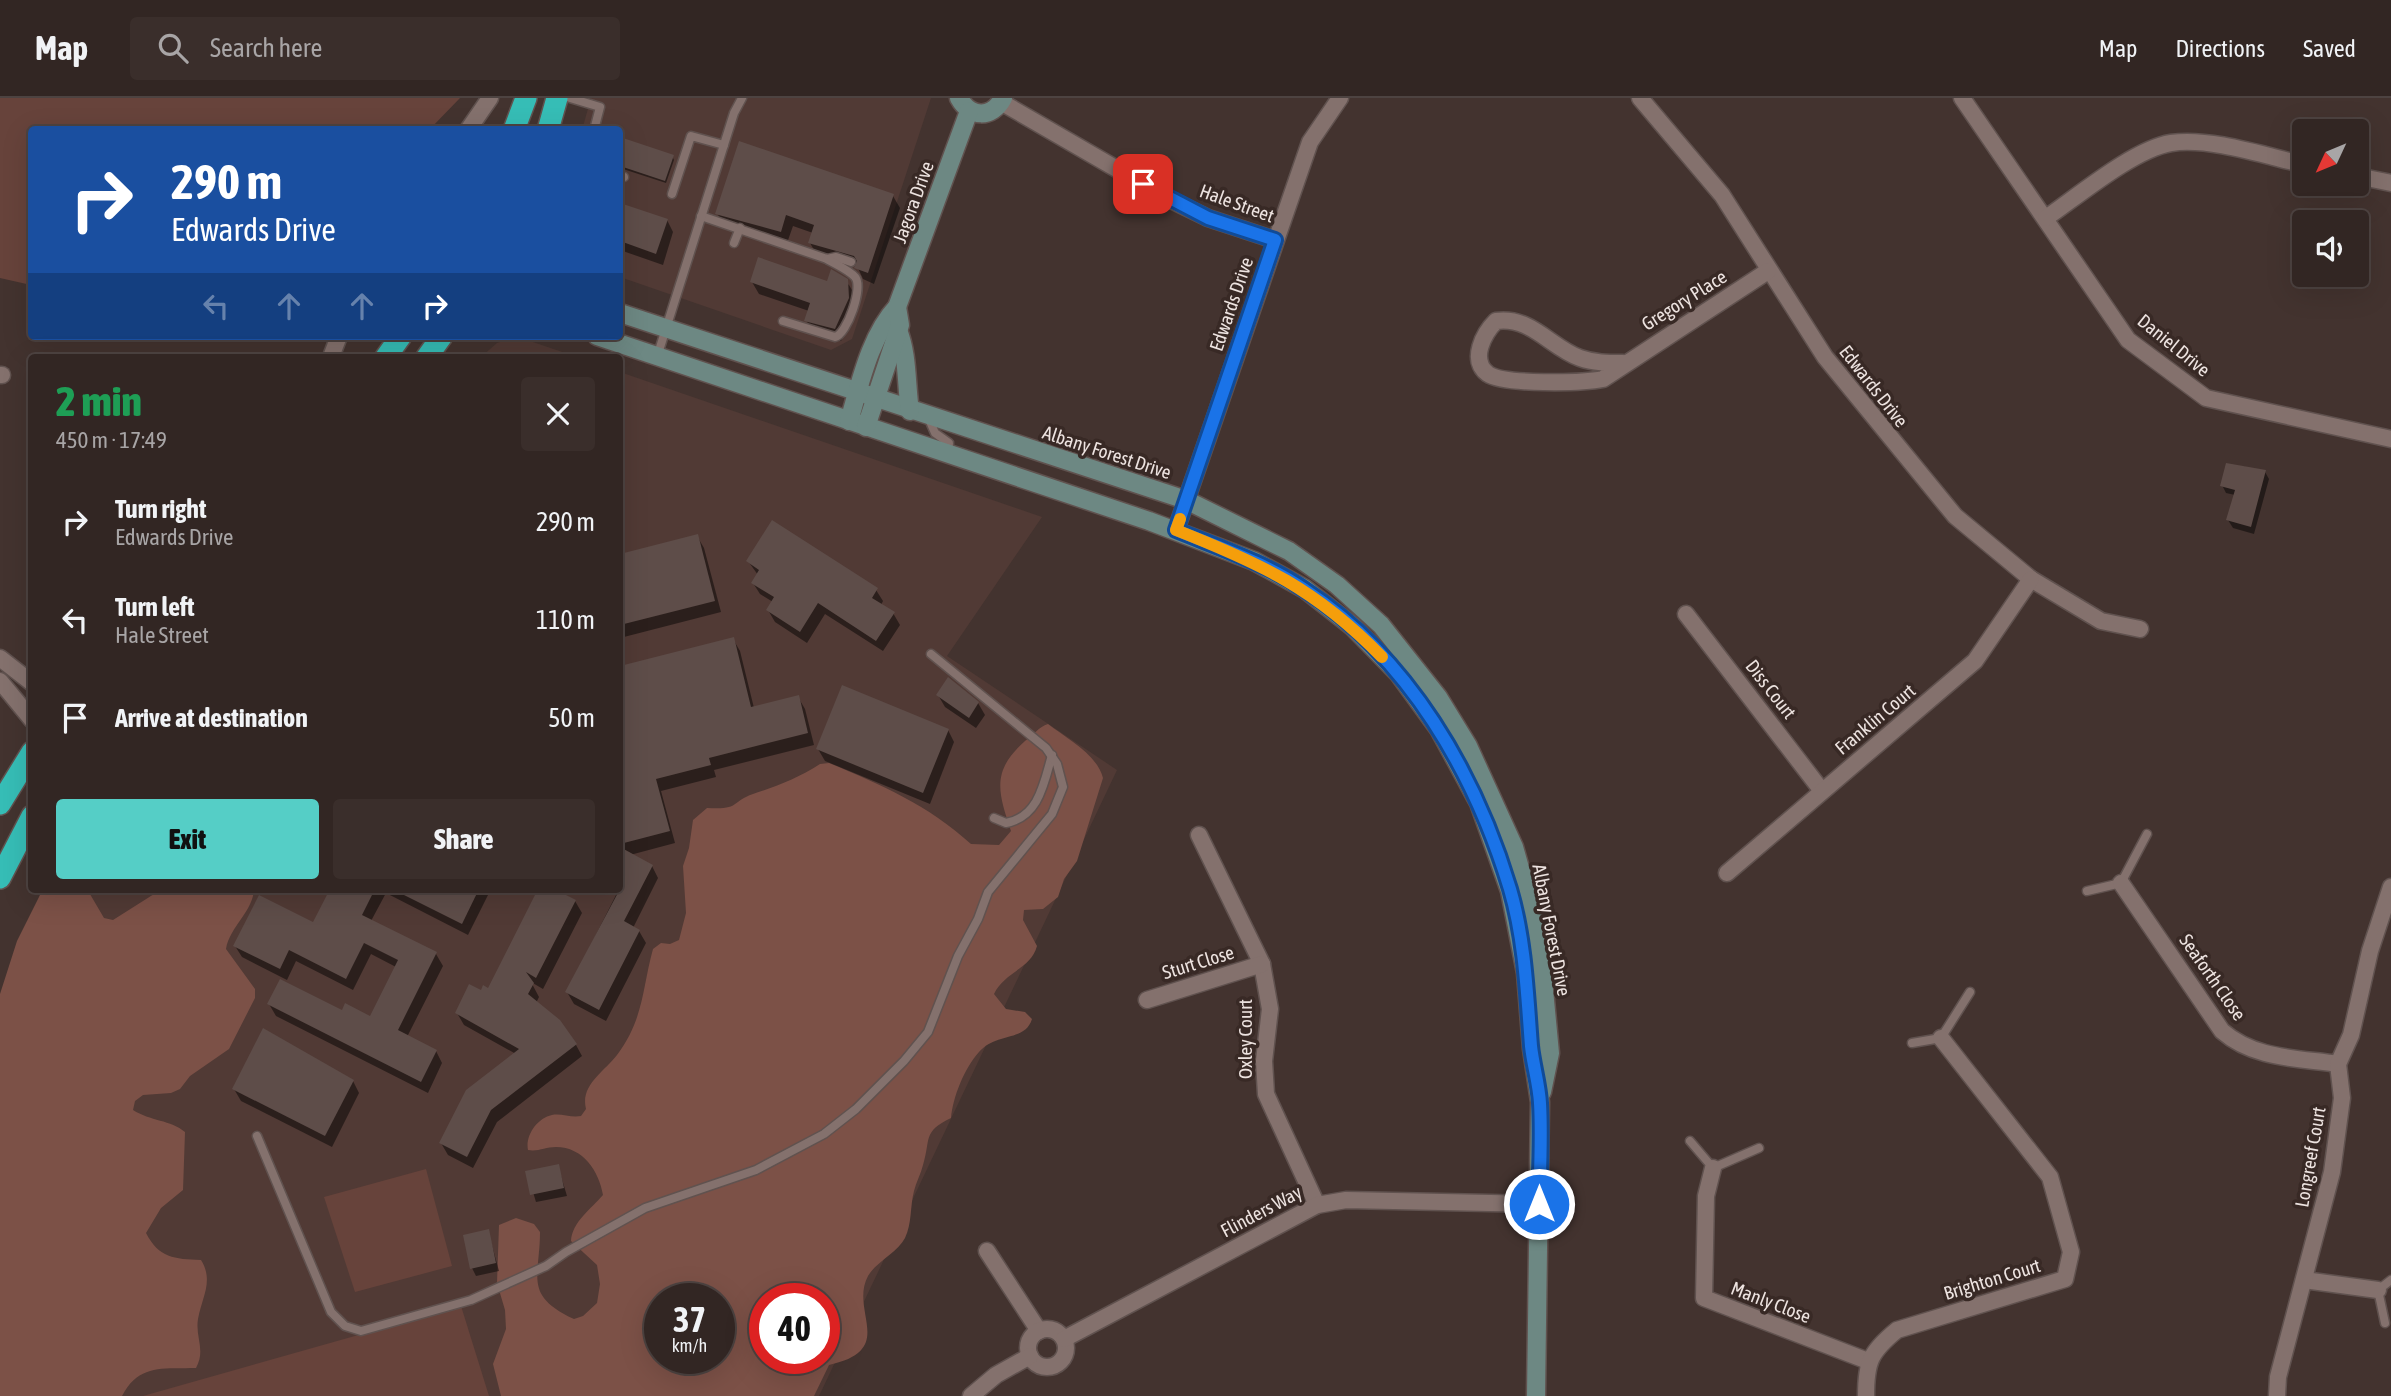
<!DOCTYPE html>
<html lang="en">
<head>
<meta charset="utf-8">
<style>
	body { margin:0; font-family:"Asap Condensed",sans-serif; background:#3a2e2b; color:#f1f3f6; height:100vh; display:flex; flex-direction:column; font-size:26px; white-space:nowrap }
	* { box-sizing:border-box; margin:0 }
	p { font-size:23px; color:#a8a5a6 }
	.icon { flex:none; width:38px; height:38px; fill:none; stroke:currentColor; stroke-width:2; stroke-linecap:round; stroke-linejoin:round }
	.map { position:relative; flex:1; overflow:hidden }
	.details { position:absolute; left:28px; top:256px; width:595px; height:539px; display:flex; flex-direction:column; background:#322623; border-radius:7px; box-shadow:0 7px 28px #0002,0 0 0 2px #4d4341 }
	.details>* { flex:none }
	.guide { position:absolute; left:28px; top:28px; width:595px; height:214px; border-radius:7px; box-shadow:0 7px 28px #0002,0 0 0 2px #4d4341; background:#1a4fa0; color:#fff; overflow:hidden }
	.needle { width:46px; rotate:226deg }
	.controls { position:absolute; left:2292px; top:21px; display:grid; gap:14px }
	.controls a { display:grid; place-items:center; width:77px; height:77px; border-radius:7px; background:#322623; box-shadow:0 7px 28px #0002,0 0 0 2px #4d4341; font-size:35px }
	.speed { position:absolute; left:644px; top:1185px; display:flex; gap:14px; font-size:35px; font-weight:700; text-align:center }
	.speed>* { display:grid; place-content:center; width:91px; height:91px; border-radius:50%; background:#322623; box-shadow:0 7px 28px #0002,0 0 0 2px #4d4341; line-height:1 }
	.speed small { font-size:18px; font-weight:400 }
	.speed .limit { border:10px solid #d22; background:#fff; color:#111 }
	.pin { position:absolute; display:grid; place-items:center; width:60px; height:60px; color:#fff; margin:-30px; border-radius:14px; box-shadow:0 4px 10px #0006 }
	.me { position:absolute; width:77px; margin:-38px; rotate:0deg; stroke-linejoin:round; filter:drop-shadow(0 0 5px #0008) }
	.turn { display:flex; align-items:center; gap:24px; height:147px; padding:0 28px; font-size:32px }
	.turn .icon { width:91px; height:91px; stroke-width:2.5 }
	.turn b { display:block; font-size:49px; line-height:60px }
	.lanes { display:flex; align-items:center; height:66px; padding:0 28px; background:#0003; justify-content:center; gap:35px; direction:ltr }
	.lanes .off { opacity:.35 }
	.round { display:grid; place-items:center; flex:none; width:74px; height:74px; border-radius:7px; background:#3a2e2b }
	.summary { display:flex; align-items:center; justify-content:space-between; height:119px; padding:0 28px }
	h1 { font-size:42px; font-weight:800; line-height:52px; color:#1e9e55 }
	.primary-button { display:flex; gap:14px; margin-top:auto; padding:14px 28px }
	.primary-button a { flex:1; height:80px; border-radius:7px; background:#55cec6; color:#111; font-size:28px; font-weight:800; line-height:80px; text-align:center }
	.primary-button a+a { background:#3a2e2b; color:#f1f3f6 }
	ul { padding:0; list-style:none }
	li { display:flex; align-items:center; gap:21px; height:98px; padding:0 28px }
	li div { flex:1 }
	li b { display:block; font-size:26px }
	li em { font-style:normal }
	header { display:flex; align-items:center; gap:42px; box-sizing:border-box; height:98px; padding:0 35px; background:#322623; border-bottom:2px solid #4d4341 }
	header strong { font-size:33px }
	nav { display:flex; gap:38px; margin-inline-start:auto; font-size:24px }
	.search { width:490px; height:63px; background:#3a2e2b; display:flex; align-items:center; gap:18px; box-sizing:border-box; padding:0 24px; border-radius:7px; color:#a8a5a6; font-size:26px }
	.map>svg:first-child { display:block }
	.built { fill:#513a35; fill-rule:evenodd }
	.green { fill:#67433b }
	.forest { fill:#7c5147; fill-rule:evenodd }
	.shadow { fill:#0007 }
	.building { fill:#5e4d49 }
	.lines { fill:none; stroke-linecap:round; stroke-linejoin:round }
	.lane-casing { stroke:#60524f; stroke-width:11 }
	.street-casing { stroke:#60524f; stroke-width:19 }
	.secondary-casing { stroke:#60524f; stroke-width:21 }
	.highway-casing { stroke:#60524f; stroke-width:24 }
	.lane { stroke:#84716d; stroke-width:8 }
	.street { stroke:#84716d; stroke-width:16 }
	.secondary { stroke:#6d8883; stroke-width:18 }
	.highway { stroke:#36bdb6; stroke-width:21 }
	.route-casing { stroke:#114b97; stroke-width:18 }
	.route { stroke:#1a73e8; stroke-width:12 }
	.slow { stroke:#f59e0b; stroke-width:12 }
	.labels { text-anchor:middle; stroke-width:7; stroke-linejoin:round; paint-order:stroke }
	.street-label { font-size:19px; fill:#ede3e0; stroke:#382925 }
</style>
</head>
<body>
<header>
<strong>Map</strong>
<div class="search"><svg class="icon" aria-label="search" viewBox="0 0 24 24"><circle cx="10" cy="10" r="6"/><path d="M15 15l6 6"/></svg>Search here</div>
<nav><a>Map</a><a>Directions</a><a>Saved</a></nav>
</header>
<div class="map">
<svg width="2391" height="1298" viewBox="0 0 2391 1298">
	<rect width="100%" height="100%" fill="#43332f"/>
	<g class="built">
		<path d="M591 0H931L852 241 831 252 620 179V32H582Z"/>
		<path d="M512 240 527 242 577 259H481L497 245Z"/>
		<path d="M620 274 1042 419 947 558 1117 672 819 1298H0V907L42 791H620ZM660 1200H719V1260H660ZM765 1200H824V1260H765Z"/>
	</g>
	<g class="green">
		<path d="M0 0H460L430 31 32 32 31 187 0 180Z"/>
		<path d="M426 1071 452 1168 355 1194 324 1099Z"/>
		<path d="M461 1208 489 1298H143Z"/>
	</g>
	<g class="forest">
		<path d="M1048 626C1066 640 1097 656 1103 680L1077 763 1064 781 1058 799 1043 811 1024 812 1023 822 1037 848C1031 871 1004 874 994 896L1006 911 1025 914 1032 921C1025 944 997 934 979 954 964 971 953 999 951 1020 922 1034 931 1041 923 1067 921 1076 916 1084 914 1093 910 1108 912 1126 905 1140 898 1154 876 1164 868 1178 849 1213 898 1252 829 1267L814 1298H501L493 1266 506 1231 505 1212 497 1185 499 1127 516 1120 534 1126 540 1134C540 1179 523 1197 574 1221L583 1218 597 1205 600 1186 597 1167 571 1143C572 1124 591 1111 603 1097 599 1073 583 1049 556 1049 545 1049 538 1054 528 1052 525 1038 537 1020 552 1017 561 1015 571 1020 581 1018L586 1011C580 987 604 974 617 957 644 921 642 891 653 851L661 845 670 846 679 842 686 815 683 768 689 750 693 722 707 710C741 712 730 704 753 696 778 688 798 680 820 666L829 665C882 687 928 707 971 746L999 747 1011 733C998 694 991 673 1025 643 1033 637 1039 629 1048 626ZM660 1200H719V1260H660ZM765 1200H824V1260H765Z"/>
		<path d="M43 791H87L104 820 113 822 162 791H254C253 814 230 828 226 851L255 891V900L229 951 190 978 180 991 171 995 143 997 135 1003 133 1012C150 1023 171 1022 185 1034L183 1092 161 1110 146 1135C159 1160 174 1161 201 1162 214 1183 202 1199 198 1221 195 1239 206 1252 196 1270 164 1271 139 1265 122 1298H0V896L17 843Z"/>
	</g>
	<g class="shadow">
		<path d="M620 41 672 58 674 62 666 85 620 70Z"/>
		<path d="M893 98 900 110 874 186 863 181 857 168 817 157 810 145 813 135 793 128 787 145 724 127 717 115Z"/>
		<path d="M624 108 667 122 673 134 663 167 620 152V110Z"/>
		<path d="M832 174 849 187 856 199 852 223 841 243 813 234 806 222 809 213 759 196 752 184 828 185Z"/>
		<path d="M2242 368 2265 374 2269 381 2254 436 2233 430 2228 422 2235 397 2226 395 2222 387Z"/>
		<path d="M697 438 704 450 721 514 620 540V458Z"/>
		<path d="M748 463 876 492 883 503 881 507 893 515 900 527 883 553 825 516 807 545 775 524 768 512 773 504 760 496 753 485 758 477Z"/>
		<path d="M733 541 740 553 754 610 798 599 805 611 814 647 714 672 716 679 661 693 675 745 630 757 652 768 658 780 633 830 639 833 646 845 606 923 574 906 567 894 616 797 605 791H620V570Z"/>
		<path d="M938 597 978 605 985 617 976 630 945 609Z"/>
		<path d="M948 632 954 644 930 706 825 663 818 651Z"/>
		<path d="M332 791H491L468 837 386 795 371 823 436 856 443 868 407 939 436 953 442 965 428 995 276 918 269 906 371 920 396 869 371 856 353 892 296 863 287 882 242 859 235 848 314 827Z"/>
		<path d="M540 791H550L575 803 582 815 543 891 531 884 539 899 536 905 576 947 582 958 497 1024 473 1070 448 1057 441 1045 516 956 464 927 457 915 489 892Z"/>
		<path d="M353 983 359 995 332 1049 241 1003 234 991Z"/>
		<path d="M558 1068 567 1098 536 1104 527 1074Z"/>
		<path d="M488 1133 499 1173 476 1178 472 1170Z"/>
	</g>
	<g class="building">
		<path d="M620 39 674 57 665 83 620 68Z"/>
		<path d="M739 43 894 96 868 175 854 170 857 163 854 158 808 145 814 127 786 117 781 134 715 116Z"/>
		<path d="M620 105 668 121 656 156 620 143Z"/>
		<path d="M758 159 827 183 831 171 848 181 849 200 835 231 804 223 810 205 750 184Z"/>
		<path d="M2226 365 2266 372 2251 429 2226 422 2235 392 2220 388Z"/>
		<path d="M772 422 878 490 872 500 895 514 876 543 818 505 800 534 766 512 774 499 751 485 759 472 746 463Z"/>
		<path d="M698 436 715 503 620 527V456Z"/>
		<path d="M734 539 751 609 799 597 808 635 709 660 711 667 656 681 670 733 620 746V568Z"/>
		<path d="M948 579 979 604 969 620 936 597Z"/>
		<path d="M842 587 949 631 923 695 816 651Z"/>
		<path d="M620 749 653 767 624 823 640 832 599 912 565 894 620 791Z"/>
		<path d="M330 791H375L362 817 437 854 398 932 437 952 421 984 267 906 280 881 342 912 345 905 370 918 398 862 364 845 346 881 289 852 280 871 233 848 259 797 313 824Z"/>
		<path d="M392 791H479L462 826Z"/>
		<path d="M538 791H554L576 802 536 880 526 874 534 885 528 896 560 922 577 946 491 1012 467 1059 439 1045 466 992 519 951 455 915 469 886 481 892 483 887 488 890Z"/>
		<path d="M263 930 354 982 325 1038 232 991Z"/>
		<path d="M559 1066 564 1090 530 1097 525 1073Z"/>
		<path d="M489 1131 496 1165 470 1171 463 1137Z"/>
	</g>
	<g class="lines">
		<defs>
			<g id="lane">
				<path d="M570 0 600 9 594 32"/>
				<path d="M620 80 624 79"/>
				<path d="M672 96 691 38 724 47"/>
				<path d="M701 118 827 161 836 159 851 164"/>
				<path d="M734 145 740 130"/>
				<path d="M783 223 835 239C847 236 864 189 855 179 849 172 835 166 827 161"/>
				<path d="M657 259 734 15 742 0"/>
				<path d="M928 319 935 335 949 345 948 355"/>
				<path d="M994 720 1006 725C1039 719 1044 685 1052 657"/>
				<path d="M2087 793 2121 785 2147 736"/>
				<path d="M1912 945 1941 940 1970 894"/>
				<path d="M257 1038 331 1214 345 1228 361 1233 471 1202 546 1168 566 1154 645 1110 756 1072 824 1036 856 1011 904 963 928 934 958 858 978 821 988 794 1052 716 1063 689 1057 666 1046 650 931 556"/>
				<path d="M1690 1043 1713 1070 1759 1050"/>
				<path d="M2385 1225 2378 1192 2391 1182"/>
			</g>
			<g id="street">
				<path d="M1640 0 1722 97 1825 259 1955 418 2031 481 2101 523 2140 531"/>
				<path d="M1962 0 2128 242 2206 300 2391 341"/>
				<path d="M1001 4 1167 100 1208 120 1275 142"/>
				<path d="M468 32 490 0"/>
				<path d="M2357 78 2391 85"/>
				<path d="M2046 120C2078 98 2134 51 2171 45 2210 39 2266 58 2305 67"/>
				<path d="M331 259 339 238"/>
				<path d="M1623 265C1608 265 1594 265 1580 260 1550 249 1531 218 1496 223 1484 235 1469 262 1488 276 1504 287 1583 285 1603 281L1768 173"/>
				<path d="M0 277H2"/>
				<path d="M1176 432 1310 44 1340 0"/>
				<path d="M1686 516 1822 693"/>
				<path d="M0 560 32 585"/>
				<path d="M0 583 32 622"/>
				<path d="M1199 737 1262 866 1270 911 1264 963 1266 996 1317 1107"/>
				<path d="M1727 775 1975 563 2031 481"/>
				<path d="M2121 785 2222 933C2254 961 2297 960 2338 966"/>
				<path d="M1147 902 1262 866"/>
				<path d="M1713 1070 1706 1098 1704 1200 1868 1263"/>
				<path d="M987 1153 1039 1233"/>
				<path d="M2304 1182 2378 1192"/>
				<circle cx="1047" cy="1250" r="19"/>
				<path d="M1064 1241 1317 1107 1346 1102 1539 1106"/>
				<path d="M971 1298 996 1277 1030 1258"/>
				<path d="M1866 1298C1866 1264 1870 1254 1897 1232L2065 1181 2071 1154 2050 1079 1941 940"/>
				<path d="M2277 1298 2278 1279 2332 1074 2342 1000 2338 966 2351 937 2370 853 2391 789"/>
			</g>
			<g id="secondary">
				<path d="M959 0C970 20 992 21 1003 0"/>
				<path d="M620 215 1186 402 1289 453 1337 487 1381 527 1438 599 1468 648 1514 749 1531 809 1543 881 1550 955 1542 994"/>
				<path d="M898 232C908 257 906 286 910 313"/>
				<path d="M597 238 1149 423 1254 463 1305 491 1352 528 1399 576 1439 631 1479 705 1510 793 1526 875 1532 951 1540 1004 1536 1298"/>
				<path d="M849 323C860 286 870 238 897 209L969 13"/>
				<path d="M866 329 900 227 897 209"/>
			</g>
			<g id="highway">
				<path d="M514 32 526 0"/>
				<path d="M548 32 557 0"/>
				<path d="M386 259 401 238"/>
				<path d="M427 259 442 238"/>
				<path d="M0 706 32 654"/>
				<path d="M0 780 32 718"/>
			</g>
		</defs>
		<use href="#lane" class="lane-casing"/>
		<use href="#street" class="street-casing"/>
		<use href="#secondary" class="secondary-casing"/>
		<use href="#highway" class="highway-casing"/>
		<use href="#lane" class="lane"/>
		<use href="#street" class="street"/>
		<use href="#secondary" class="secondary"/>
		<use href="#highway" class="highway"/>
	</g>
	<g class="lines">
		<defs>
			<path id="route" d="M1143 86 1208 120 1275 142 1176 432C1220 450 1266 465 1305 492 1409 560 1475 675 1510 791 1525 842 1527 896 1531 948 1533 967 1539 986 1540 1005 1542 1039 1540 1073 1539 1106"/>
		</defs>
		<use href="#route" class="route-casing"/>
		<use href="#route" class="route"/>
		<path class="slow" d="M1180 421 1176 432C1262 466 1316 491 1382 559"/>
	</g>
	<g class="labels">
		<g class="street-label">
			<text transform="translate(913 104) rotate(-70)" y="7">Jagora Drive</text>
			<text transform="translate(1237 105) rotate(20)" y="7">Hale Street</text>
			<text transform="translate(1684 202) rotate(-32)" y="7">Gregory Place</text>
			<text transform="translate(1231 206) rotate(-71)" y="7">Edwards Drive</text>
			<text transform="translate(2174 247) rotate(39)" y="7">Daniel Drive</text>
			<text transform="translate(1874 288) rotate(52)" y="7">Edwards Drive</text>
			<text transform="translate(1107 354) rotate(18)" y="7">Albany Forest Drive</text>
			<text transform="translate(1771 591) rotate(52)" y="7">Diss Court</text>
			<text transform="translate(1875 621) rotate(-40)" y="7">Franklin Court</text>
			<text transform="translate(1552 832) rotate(79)" y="7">Albany Forest Drive</text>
			<text transform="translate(1198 864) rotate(-17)" y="7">Sturt Close</text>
			<text transform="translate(2213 879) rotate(55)" y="7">Seaforth Close</text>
			<text transform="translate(1245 941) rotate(-90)" y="7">Oxley Court</text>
			<text transform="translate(2310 1059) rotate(-80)" y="7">Longreef Court</text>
			<text transform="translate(1261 1113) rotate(-28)" y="7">Flinders Way</text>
			<text transform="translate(1992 1181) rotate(-17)" y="7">Brighton Court</text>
			<text transform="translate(1771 1204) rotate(21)" y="7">Manly Close</text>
		</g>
	</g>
</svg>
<div class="controls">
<a><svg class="needle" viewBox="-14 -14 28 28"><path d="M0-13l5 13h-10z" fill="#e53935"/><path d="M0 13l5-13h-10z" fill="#a8a5a6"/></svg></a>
<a><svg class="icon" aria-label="sound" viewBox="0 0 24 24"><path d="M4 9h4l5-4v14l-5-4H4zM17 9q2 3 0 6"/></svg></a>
</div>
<div class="speed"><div>37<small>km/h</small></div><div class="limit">40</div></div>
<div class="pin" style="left:1143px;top:86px;background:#d93025"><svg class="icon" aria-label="arrive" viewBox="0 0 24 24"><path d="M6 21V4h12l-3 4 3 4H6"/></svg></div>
<svg class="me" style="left:1539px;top:1106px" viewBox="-20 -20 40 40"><circle r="17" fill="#1a73e8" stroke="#fff" stroke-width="3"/><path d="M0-11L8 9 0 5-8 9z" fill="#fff"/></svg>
<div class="guide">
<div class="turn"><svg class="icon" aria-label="right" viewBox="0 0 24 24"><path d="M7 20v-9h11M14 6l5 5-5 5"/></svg><div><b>290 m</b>Edwards Drive</div></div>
<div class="lanes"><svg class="icon off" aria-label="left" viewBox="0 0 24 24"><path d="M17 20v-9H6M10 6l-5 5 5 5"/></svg><svg class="icon off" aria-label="ahead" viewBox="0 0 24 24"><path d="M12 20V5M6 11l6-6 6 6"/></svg><svg class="icon off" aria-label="ahead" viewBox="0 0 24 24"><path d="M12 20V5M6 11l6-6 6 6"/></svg><svg class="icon" aria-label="right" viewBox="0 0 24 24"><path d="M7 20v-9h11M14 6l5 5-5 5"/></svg></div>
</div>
<section class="details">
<div class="summary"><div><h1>2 min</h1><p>450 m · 17:49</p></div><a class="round"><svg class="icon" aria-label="close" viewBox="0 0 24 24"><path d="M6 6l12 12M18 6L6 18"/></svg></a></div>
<ul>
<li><svg class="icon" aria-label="right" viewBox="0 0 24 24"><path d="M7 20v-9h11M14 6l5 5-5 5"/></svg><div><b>Turn right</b><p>Edwards Drive</p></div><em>290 m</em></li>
<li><svg class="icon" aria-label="left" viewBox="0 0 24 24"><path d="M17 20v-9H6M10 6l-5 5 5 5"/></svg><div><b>Turn left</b><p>Hale Street</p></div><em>110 m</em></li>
<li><svg class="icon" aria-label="arrive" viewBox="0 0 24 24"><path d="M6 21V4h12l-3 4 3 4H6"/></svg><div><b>Arrive at destination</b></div><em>50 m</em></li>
</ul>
<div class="primary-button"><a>Exit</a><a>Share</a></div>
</section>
</div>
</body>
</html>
